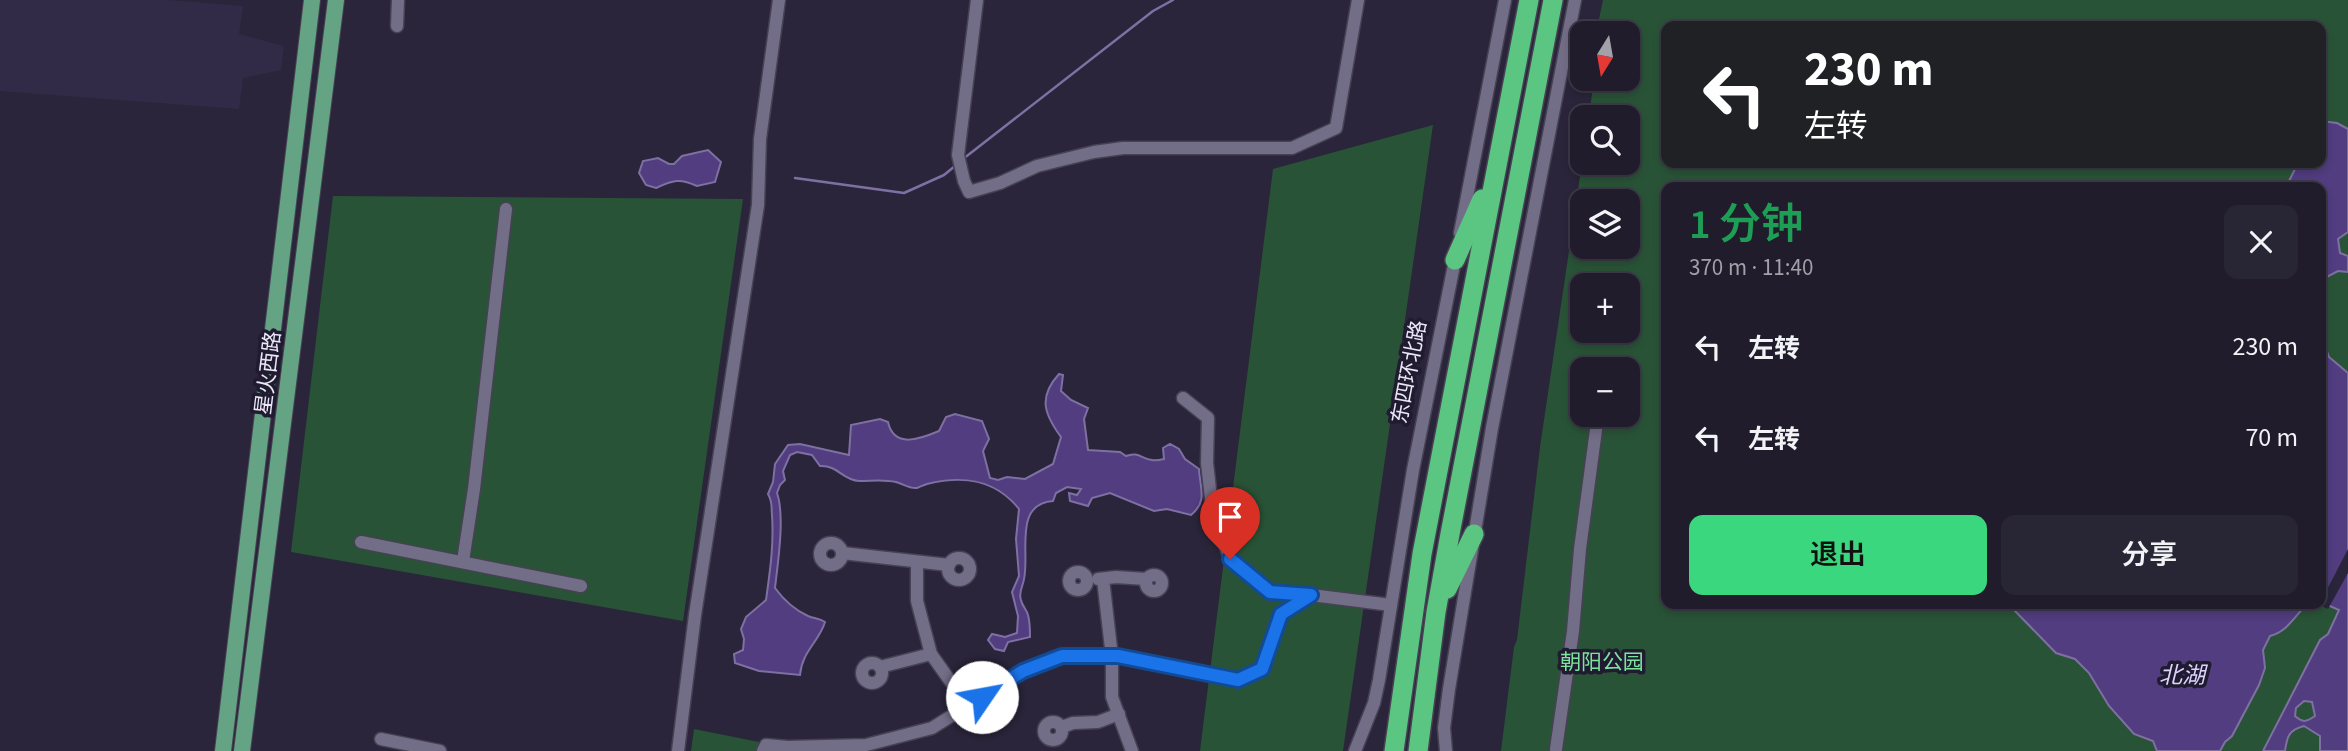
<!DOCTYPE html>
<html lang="zh">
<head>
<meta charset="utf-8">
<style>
	body { margin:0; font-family:"Source Sans 3","Noto Sans SC",sans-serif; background:#282534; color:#f1f3f6; height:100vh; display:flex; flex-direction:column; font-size:26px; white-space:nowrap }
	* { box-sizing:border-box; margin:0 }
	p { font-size:23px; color:#a2a1a9 }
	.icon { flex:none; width:38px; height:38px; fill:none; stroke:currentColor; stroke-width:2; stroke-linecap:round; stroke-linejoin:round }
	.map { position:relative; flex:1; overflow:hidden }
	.sheet { position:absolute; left:1661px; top:182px; width:665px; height:427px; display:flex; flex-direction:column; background:#201c2c; border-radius:14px; box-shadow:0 4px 10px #0003,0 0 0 2px #3d3a48 }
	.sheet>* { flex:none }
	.hud { position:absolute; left:1661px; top:21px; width:665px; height:147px; border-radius:14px; box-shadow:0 4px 10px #0003,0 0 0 2px #3d3a48; background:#202124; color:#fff; overflow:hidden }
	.needle { width:46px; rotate:191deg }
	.buttons { position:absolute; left:1570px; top:21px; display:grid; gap:14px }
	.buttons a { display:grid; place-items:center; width:70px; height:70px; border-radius:14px; background:#201c2c; box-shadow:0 4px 10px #0003,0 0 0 2px #3d3a48; font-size:35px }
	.pin { position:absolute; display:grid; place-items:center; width:60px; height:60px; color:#fff; margin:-72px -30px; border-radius:50% 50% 50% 0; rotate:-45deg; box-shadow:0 0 7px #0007 }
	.pin .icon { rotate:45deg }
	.me { position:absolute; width:77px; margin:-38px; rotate:57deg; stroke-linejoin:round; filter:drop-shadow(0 0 5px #0008) }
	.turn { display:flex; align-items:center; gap:24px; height:147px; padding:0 28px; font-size:32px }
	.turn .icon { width:91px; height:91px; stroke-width:2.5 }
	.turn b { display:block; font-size:49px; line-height:60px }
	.round { display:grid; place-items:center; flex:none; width:74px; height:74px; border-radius:14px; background:#282534 }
	.summary { display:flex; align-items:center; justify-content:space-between; height:119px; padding:0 28px }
	h1 { font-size:42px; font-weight:600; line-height:52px; color:#1e9e55 }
	.action { display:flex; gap:14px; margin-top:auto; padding:14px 28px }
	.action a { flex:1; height:80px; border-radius:14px; background:#3bd77e; color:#111; font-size:28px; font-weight:600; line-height:80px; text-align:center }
	.action a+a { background:#282534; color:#f1f3f6 }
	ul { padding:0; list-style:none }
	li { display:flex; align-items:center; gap:21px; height:91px; padding:0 28px }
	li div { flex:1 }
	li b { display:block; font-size:26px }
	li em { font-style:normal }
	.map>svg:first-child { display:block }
	.built { fill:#322b47 }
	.green { fill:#295337; fill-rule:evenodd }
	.water { fill:#513d7f; stroke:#7f70a3; stroke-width:2; fill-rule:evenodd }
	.pier { fill:#2a253a }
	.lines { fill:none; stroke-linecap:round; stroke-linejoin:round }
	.stream { stroke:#7f70a3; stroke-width:2.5 }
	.minor-casing { stroke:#474154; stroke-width:15 }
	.major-casing { stroke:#474154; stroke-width:18 }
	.highway-casing { stroke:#474154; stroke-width:22 }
	.minor { stroke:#736e87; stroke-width:12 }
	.major { stroke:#64a383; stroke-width:16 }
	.highway { stroke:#5ac681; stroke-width:19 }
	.route-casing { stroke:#114b97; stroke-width:18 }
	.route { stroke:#1a73e8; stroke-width:12 }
	.labels { text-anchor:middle; stroke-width:7; stroke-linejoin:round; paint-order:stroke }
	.street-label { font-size:21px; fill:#eae7f6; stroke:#201b30 }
	.park-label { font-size:21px; fill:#7de4a0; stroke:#201b30 }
	.water-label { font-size:23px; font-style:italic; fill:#dcd3fb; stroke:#201b30 }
</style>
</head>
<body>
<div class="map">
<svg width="2348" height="751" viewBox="0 0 2348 751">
	<rect width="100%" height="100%" fill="#2a253a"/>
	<path class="built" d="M0 0H168L243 6 239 34 284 46 281 70 243 78 239 109 0 91Z"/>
	<g class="green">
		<path d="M1603 0H2348V751H1501L1514 647 1517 640 1540 447 1582 163H1628V117H1589L1594 79H1628V33H1596ZM1666 26H2320V163H1666ZM1666 187H2320V604H1666ZM1582 201H1628V247H1582ZM1582 285H1628V331H1582ZM1582 369H1628V415H1582Z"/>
		<path d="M1433 125 1343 751H1200L1273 169Z"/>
		<path d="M333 196 743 199 683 621 291 552Z"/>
		<path d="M694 729 759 742 757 751H691Z"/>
	</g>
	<g class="water">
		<path d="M2321 121 2337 123 2348 129V232L2338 239 2340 253 2348 256V272L2338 271 2321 280 2320 187H2283L2287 185 2295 169V163H2320Z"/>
		<path d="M708 150 721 162 715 182 697 186C680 178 673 180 656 188L646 185 639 173 643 161 658 158 669 164H674L682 156Z"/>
		<path d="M2321 335 2329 357 2348 373V751H2320V736L2304 726C2289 730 2287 736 2285 751H2263L2320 640 2328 634 2339 610 2321 602ZM2304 701 2312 702 2315 716C2306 722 2303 723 2295 716L2296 708Z"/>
		<path d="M1059 374 1063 375 1061 391 1071 400 1088 408 1084 419 1088 450 1120 452 1126 456C1138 451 1142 459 1152 460 1156 461 1160 460 1164 459L1163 448 1170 444 1179 449 1185 459 1199 469C1200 489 1208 501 1191 515L1167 509 1154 511 1110 493 1092 498 1088 506 1070 501 1069 493 1077 495 1081 489 1067 487 1056 493 1053 501C1013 504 1030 553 1024 579 1023 587 1018 592 1021 600 1022 606 1027 610 1028 615 1030 622 1030 630 1030 637L1008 642 1004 651 995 649 988 640 992 634 1005 637 1017 633 1018 616 1012 592 1019 576 1016 539 1019 509C995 479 963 475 927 484 923 485 920 487 917 488 910 489 903 484 896 482 883 479 872 481 859 481 842 480 838 465 820 466L812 455 797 452 790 455 783 471 785 480 780 485 777 493C785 516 778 562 775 588 783 599 795 610 808 616 815 619 819 618 825 622 819 642 802 651 800 675L759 671 735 663 734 654 743 650 744 639 741 629 746 617 766 600C770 571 774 545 772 515 771 506 773 503 768 494L773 482 775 464 788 445 800 444 849 455 851 425 880 419 888 422C894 449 920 439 939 431L946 417 955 414 982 421 989 439 983 451 990 478 998 480 1007 477 1025 479 1053 464 1061 437C1044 414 1038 397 1059 374Z"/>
		<path d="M1945 604H2307C2294 617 2288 631 2270 636L2263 650 2265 668 2259 685 2232 736 2225 742 2220 751H2157L2153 741 2134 734 2109 706 2089 673 2075 659 2056 653 2014 610 1996 605 1980 609Z"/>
	</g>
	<path class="pier" d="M2348 549V573L2328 609 2319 605Z"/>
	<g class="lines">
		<g class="stream">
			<path d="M963 159 1153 11 1173 0"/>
			<path d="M795 178 904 193 944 175 955 166"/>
		</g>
		<defs>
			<g id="minor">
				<path d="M977 0 958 155 964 181 969 192 1000 183 1037 166 1094 152 1123 148H1292L1336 128 1358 0"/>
				<path d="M397 26 398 0"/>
				<path d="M1460 233 1505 0"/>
				<path d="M1183 398 1208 418 1207 463 1212 507 1230 559 1271 592 1311 595"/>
				<path d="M361 542 581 586"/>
				<circle cx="831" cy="554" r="11"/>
				<path d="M842 553 949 565"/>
				<circle cx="959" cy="569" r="11"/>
				<path d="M463 561 474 489 506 209"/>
				<path d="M917 562V601L931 654 968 706"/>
				<circle cx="1078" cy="581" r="9"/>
				<circle cx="1154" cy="583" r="8"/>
				<path d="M1098 579 1116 577 1146 579"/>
				<path d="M1103 579 1112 657V697L1132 751"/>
				<circle cx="872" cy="673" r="10"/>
				<path d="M880 667 931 654"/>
				<circle cx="1053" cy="731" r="9"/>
				<path d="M1062 727 1073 723 1098 722 1119 714"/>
				<path d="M381 739 440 751"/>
				<path d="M1556 749 1573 631 1580 549 1598 415"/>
				<path d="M678 751 695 615 758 205 760 139 779 0"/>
				<path d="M763 751 766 745 788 747 866 745 932 728 1023 671 1062 656H1118L1238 680 1262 669 1281 614 1311 595 1391 605"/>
				<path d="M1355 751 1374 703 1379 680 1413 470 1456 255"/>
				<path d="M1446 751 1444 728 1449 689 1492 428 1575 0"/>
			</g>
			<g id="major">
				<path d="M223 751 312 0"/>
				<path d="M242 751 336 0"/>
			</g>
			<g id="highway">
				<path d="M1455 260 1482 199"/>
				<path d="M1447 589 1474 534"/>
				<path d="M1394 751 1422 554 1529 0"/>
				<path d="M1418 751 1436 612 1450 534 1553 0"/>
			</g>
		</defs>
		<use href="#minor" class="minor-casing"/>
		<use href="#major" class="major-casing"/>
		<use href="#highway" class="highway-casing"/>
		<use href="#minor" class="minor"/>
		<use href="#major" class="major"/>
		<use href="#highway" class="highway"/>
	</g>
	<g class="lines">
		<defs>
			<path id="route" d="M982 697 1023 671 1062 656H1118L1238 680 1262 669 1281 614 1311 595 1270 592 1230 559"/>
		</defs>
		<use href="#route" class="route-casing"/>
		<use href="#route" class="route"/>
	</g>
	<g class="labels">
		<g class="street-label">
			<text transform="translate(1409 372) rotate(-79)" y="7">东四环北路</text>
			<text transform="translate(268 373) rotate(-83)" y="7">星火西路</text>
		</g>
		<g class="park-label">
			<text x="1602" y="669">朝阳公园</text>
		</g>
		<g class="water-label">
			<text x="2182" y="683">北湖</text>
		</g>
	</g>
</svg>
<div class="buttons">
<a><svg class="needle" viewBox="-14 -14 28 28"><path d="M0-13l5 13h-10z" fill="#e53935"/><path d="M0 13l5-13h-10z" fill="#a2a1a9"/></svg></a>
<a><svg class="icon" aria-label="search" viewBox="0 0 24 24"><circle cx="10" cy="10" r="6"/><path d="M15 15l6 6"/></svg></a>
<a><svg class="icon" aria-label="layers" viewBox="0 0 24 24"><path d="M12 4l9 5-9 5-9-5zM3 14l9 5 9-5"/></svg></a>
<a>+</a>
<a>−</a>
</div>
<div class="pin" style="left:1230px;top:559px;background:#d93025"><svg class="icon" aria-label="arrive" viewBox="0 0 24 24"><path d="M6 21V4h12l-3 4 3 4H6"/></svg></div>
<svg class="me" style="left:982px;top:697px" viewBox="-20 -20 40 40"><circle r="19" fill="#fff"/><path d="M0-13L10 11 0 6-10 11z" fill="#1a73e8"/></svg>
<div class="hud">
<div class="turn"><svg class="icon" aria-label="left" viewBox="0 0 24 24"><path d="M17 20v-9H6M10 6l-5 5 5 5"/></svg><div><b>230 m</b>左转</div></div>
</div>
<section class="sheet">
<div class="summary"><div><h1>1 分钟</h1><p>370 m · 11:40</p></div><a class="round"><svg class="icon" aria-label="close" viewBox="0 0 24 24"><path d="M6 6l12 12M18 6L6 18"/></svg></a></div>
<ul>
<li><svg class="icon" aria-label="left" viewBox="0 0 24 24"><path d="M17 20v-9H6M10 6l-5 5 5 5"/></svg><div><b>左转</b></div><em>230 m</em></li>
<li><svg class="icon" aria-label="left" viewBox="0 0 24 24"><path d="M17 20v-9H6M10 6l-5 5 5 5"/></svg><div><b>左转</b></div><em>70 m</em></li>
</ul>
<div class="action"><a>退出</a><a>分享</a></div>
</section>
</div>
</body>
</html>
